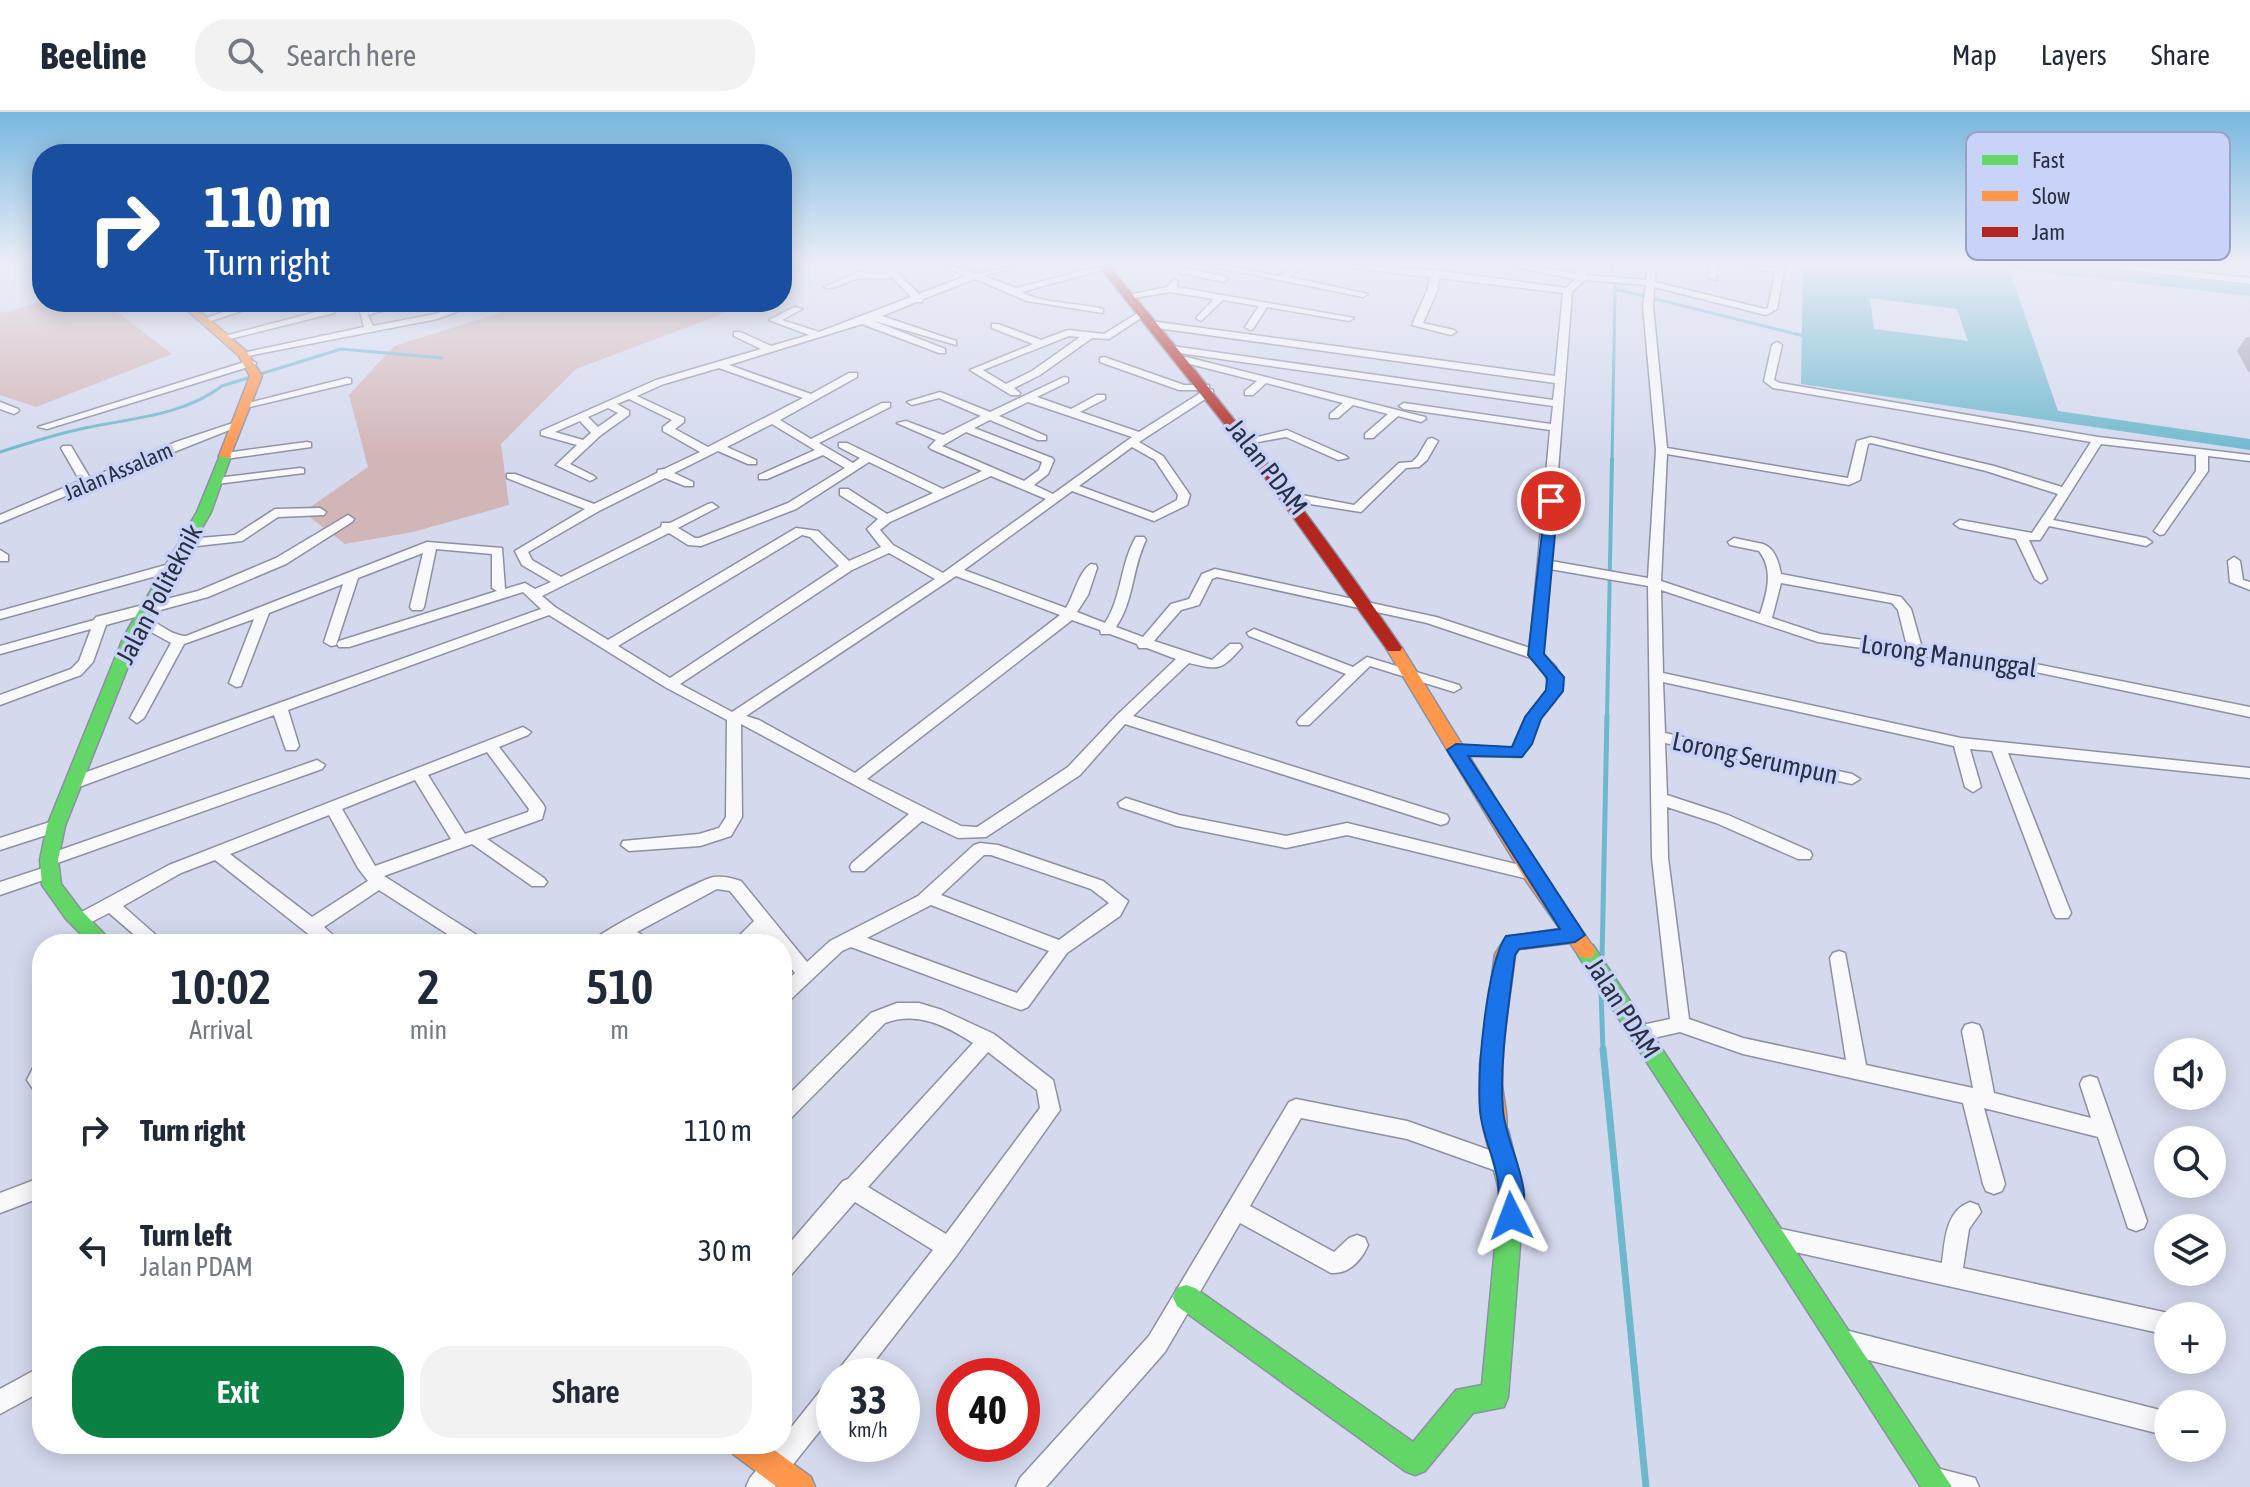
<!DOCTYPE html>
<html lang="en">
<head>
<meta charset="utf-8">
<style>
	body { margin:0; font-family:"Asap Condensed",sans-serif; background:#f2f2f3; color:#1f2937; height:100vh; display:flex; flex-direction:column; font-size:30px; white-space:nowrap }
	* { box-sizing:border-box; margin:0 }
	p { font-size:26px; color:#747a83 }
	.icon { flex:none; width:44px; height:44px; fill:none; stroke:currentColor; stroke-width:2; stroke-linecap:round; stroke-linejoin:round }
	.map { position:relative; flex:1; overflow:hidden }
	.sheet { position:absolute; left:32px; top:822px; width:760px; height:520px; display:flex; flex-direction:column; background:#fff; border-radius:32px; box-shadow:0 4px 20px #0003 }
	.sheet>* { flex:none }
	.banner { position:absolute; left:32px; top:32px; width:760px; height:168px; border-radius:32px; box-shadow:0 4px 20px #0003; background:#1a4fa0; color:#fff; overflow:hidden }
	.tools { position:absolute; left:2154px; top:926px; display:grid; gap:16px }
	.tools a { display:grid; place-items:center; width:72px; height:72px; border-radius:50%; background:#fff; box-shadow:0 4px 20px #0003; font-size:40px }
	.speed { position:absolute; left:816px; top:1246px; display:flex; gap:16px; font-size:40px; font-weight:700; text-align:center }
	.speed>* { display:grid; place-content:center; width:104px; height:104px; border-radius:50%; background:#fff; box-shadow:0 4px 20px #0003; line-height:1 }
	.speed small { font-size:20px; font-weight:400 }
	.speed .limit { border:12px solid #d22; background:#fff; color:#111 }
	.pin { position:absolute; display:grid; place-items:center; width:68px; height:68px; color:#fff; margin:-34px; border:4px solid #fff; border-radius:50%; box-shadow:0 2px 8px #0007 }
	.me { position:absolute; width:88px; margin:-44px; rotate:357deg; stroke-linejoin:round; filter:drop-shadow(0 0 6px #0008) }
	.turn { display:flex; align-items:center; gap:28px; height:168px; padding:0 40px; font-size:36px }
	.turn .icon { width:104px; height:104px; stroke-width:2.5 }
	.turn b { display:block; font-size:56px; line-height:68px }
	.eta { display:flex; justify-content:space-evenly; align-items:center; height:136px; text-align:center }
	.eta b { font-size:48px; font-weight:600; line-height:56px }
	.cta { display:flex; gap:16px; margin-top:auto; padding:16px 40px }
	.cta a { flex:1; height:92px; border-radius:32px; background:#0b8043; color:#fff; font-size:32px; font-weight:600; line-height:92px; text-align:center }
	.cta a+a { background:#f2f2f3; color:#1f2937 }
	ul { padding:0; list-style:none }
	li { display:flex; align-items:center; gap:24px; height:120px; padding:0 40px }
	li div { flex:1 }
	li b { display:block; font-size:30px }
	li em { font-style:normal }
	header { display:flex; align-items:center; gap:48px; box-sizing:border-box; height:112px; padding:0 40px; background:#fff; border-bottom:2px solid #e0e1e3 }
	header strong { font-size:38px }
	nav { display:flex; gap:44px; margin-inline-start:auto; font-size:28px }
	.search { width:560px; height:72px; background:#f2f2f3; display:flex; align-items:center; gap:20px; box-sizing:border-box; padding:0 28px; border-radius:32px; color:#747a83; font-size:30px }
	.map>svg:first-child { display:block }
	.green { fill:#d2b5b6 }
	.water { fill:#6eb8ce; fill-rule:evenodd }
	.lines { fill:none; stroke-linecap:round; stroke-linejoin:round }
	.stream-far3 { stroke:#6eb8ce; stroke-width:3 }
	.stream-far2 { stroke:#6eb8ce; stroke-width:4 }
	.stream-far1 { stroke:#6eb8ce; stroke-width:5 }
	.stream { stroke:#6eb8ce; stroke-width:7 }
	.street-casing { stroke:#8c90a2; stroke-width:3 }
	.fast-casing { stroke:#8c90a2; stroke-width:3 }
	.slow-casing { stroke:#8c90a2; stroke-width:3 }
	.jam-casing { stroke:#8c90a2; stroke-width:3 }
	.street { fill:#f9f9fc; fill-rule:evenodd }
	.fast { fill:#63d668; fill-rule:evenodd }
	.slow { fill:#ff974d; fill-rule:evenodd }
	.jam { fill:#b3261e; fill-rule:evenodd }
	.wall { fill:#a5a5b8 }
	.route { fill:#1a73e8; stroke:#114b97; stroke-width:2 }
	.labels { text-anchor:middle; stroke-width:7; stroke-linejoin:round; paint-order:stroke }
	.far-street-label { font-size:22px; fill:#2b2f42; stroke:#c9d2f9 }
	.street-label { font-size:26px; fill:#2b2f42; stroke:#c9d2f9 }
	.key { fill:#c9d2f9; stroke:#9aa1c2; stroke-width:2 }
	.key-label { font-size:22px; fill:#2b2f42 }
</style>
</head>
<body>
<header>
<strong>Beeline</strong>
<div class="search"><svg class="icon" aria-label="search" viewBox="0 0 24 24"><circle cx="10" cy="10" r="6"/><path d="M15 15l6 6"/></svg>Search here</div>
<nav><a>Map</a><a>Layers</a><a>Share</a></nav>
</header>
<div class="map">
<svg width="2250" height="1375" viewBox="0 0 2250 1375">
	<rect width="100%" height="100%" fill="#d4d9ee"/>
	<g class="green">
		<path d="M42 190H104L172 242 36 295 0 283V201Z"/>
		<path d="M534 190H743L720 203 576 257 501 332 509 393 413 420 345 432 303 400 368 355 349 283 394 234Z"/>
	</g>
	<path class="water" d="M1803 153H2062L2250 174V184L2009 157 2058 299 2250 327V338L1801 272ZM1870 186 1957 197 1968 229 1874 217Z"/>
	<g class="lines">
		<g class="stream-far3">
			<path d="M1615 177 1808 225"/>
			<path d="M0 340C28 331 56 322 85 316 132 306 182 304 222 274L341 237 442 246"/>
			<path d="M1612 349 1615 177 1612 153"/>
		</g>
		<path class="stream-far2" d="M1607 605 1612 347"/>
		<g class="stream-far1">
			<path d="M1602 848 1607 603"/>
			<path d="M1601 878 1603 939"/>
		</g>
		<path class="stream" d="M1603 937 1646 1375"/>
		<defs>
			<g id="street">
				<path d="M881 153H890L919 182 966 164 942 153C954 153 963 160 975 161 989 162 1007 153 1022 153L984 164 1016 176 1105 153 1109 156 1022 180C1046 193 1077 190 1103 197V201L1027 189 975 167 923 187 922 190H916L882 204 956 229V233L871 208 945 237V241H939L862 212 729 253 811 282 849 261H857V265L780 308 811 327 882 291H890V295L819 331 853 351 860 346 839 335V331H847L943 377 982 359 931 337 929 335 936 328 897 311 906 309 943 323 981 304 939 286 912 293 907 290 940 280 990 300 1064 265 1068 266V270L1037 285 1071 297 1097 283H1105V287L1080 300 1139 320 1205 278H1179L1100 250V246L1104 245 1184 273H1209V277L1213 278V282L1139 330 1163 344 1190 383 1187 393 1154 409 1072 379 964 458 1066 496C1074 483 1079 459 1091 452L1096 453 1097 456 1088 483 1077 500 1105 511C1122 485 1120 452 1136 425H1144L1146 428C1132 456 1134 489 1116 515L1143 525 1171 492 1189 487 1202 462 1215 457 1436 505 1530 536 1550 318 1404 297 1399 294 1404 291 1551 312 1553 294 1172 240 1167 237 1172 234 1553 288 1555 271 1150 215 1145 212 1150 209 1555 264 1563 181 1439 166 1437 179 1423 211 1454 218 1456 220 1451 223 1412 213 1427 179 1430 165 1354 156 1350 153 1435 158 1566 176 1576 167 1504 153H1521L1578 162 1572 153H1581L1586 157 1587 163 1646 168 1648 153H1656L1655 170 1765 197 1768 196 1775 160 1731 153 1776 155 1777 153H1785L1777 197 1766 203 1654 175 1653 194 1667 336 1848 366 1857 329 1871 325 1994 354 2062 375 2091 330 1773 276 1764 269 1772 233 1777 230 1782 233 1774 268 1780 271 2098 325 2250 343V349L2208 344V359L2164 422 2160 423 2154 419 2196 359V343L2101 332 2053 408 2146 426 2152 430 2146 434 2049 414 2040 428H2029L2047 467 2041 471 2035 467 2016 427 1960 416 1954 412 1960 408 2032 421 2058 382 1986 359 1871 331 1868 332 1860 368 1849 373 1667 342 1661 469 1760 502C1767 481 1774 458 1759 439L1730 433 1728 430 1734 426 1763 432C1775 436 1779 451 1781 462L1901 485 1911 497 1922 536 2026 550 2250 595V605L2026 558 1818 530 1661 478 1663 561 1961 626 2250 656V666L2008 641 2071 801 2068 806H2056L2053 801 1992 639 1970 637 1981 675 1973 680 1965 675 1954 634 1663 570 1665 621 1852 662 1860 667 1852 672 1665 631 1667 683 1728 703 1810 739 1812 743 1810 747H1798L1716 711 1667 695 1668 746 1689 907 1743 926 1846 948 1830 846 1833 841 1839 839 1845 841 1866 953 1973 976 1962 919 1965 913 1972 911 1979 913 1982 919 1994 981 2091 1006 2080 972 2083 966 2090 964 2097 966 2147 1109 2144 1116 2136 1119 2128 1116 2098 1025 1984 996 2005 1072 2002 1079 1994 1082 1986 1079 1983 1072 1963 991 1743 942 1680 920 1640 929 1633 927 1630 921 1633 915 1670 907 1652 746 1648 474 1550 457 1543 542 1556 555 1563 573 1554 590 1540 606 1530 632 1521 645 1456 643 1448 638 1456 633 1512 636 1526 605 1547 578 1549 573 1543 557 1531 546 1427 511 1217 465 1212 467 1199 493 1181 498 1154 529 1212 548 1230 532H1240L1242 535C1221 559 1219 558 1189 551L1133 604 1447 703 1449 707 1447 711 1441 713 1125 612 1080 663 986 725 958 726 922 709 864 759H852L850 755 852 751 909 702 741 612 742 705 731 724 700 734 629 739 621 733 623 729 699 722 719 716 726 705 727 608 665 575 549 503 288 598 299 634 296 638H286L274 603 79 675H67L65 671 67 667 541 497 523 480 349 535H339L337 532 339 529 497 479 492 476V442L436 437 424 495 422 498H412L410 495 423 441 358 466 336 533 331 534 324 530 343 472 269 501 241 574 236 575 229 571 254 507 184 532 144 606 137 611 130 606 171 531 135 511V505C154 503 167 524 186 524L427 430 502 436 505 477 525 471 535 477 551 470 522 453 515 439 585 397 507 366V362H515L594 392 657 361 658 358 664 357 700 340 663 319V315L672 308 629 287 617 292 629 299V303L601 323 570 352 594 364 596 366 590 369 556 353 577 333 541 323V319L656 268 761 237 734 224V220H740L771 234 809 223 769 208 794 195 802 197 782 208 819 220 911 185 892 165C880 169 869 164 857 167 845 169 836 179 824 175L858 160 880 163 888 161ZM1585 168 1646 173 1643 194 1656 338 1648 466 1551 449 1572 180ZM719 256 803 286 708 335 675 317 684 310V306L637 284 664 272ZM1028 290 1132 325 1053 382 1034 373 1048 362 1054 348 1052 346 974 316 990 308 1038 328H1046V324L999 304ZM608 296 618 301 598 315 588 305ZM580 309 591 321 583 328 555 320ZM772 312 815 338 759 363V367H767L823 343 845 356 788 391 699 426H695L678 416 718 395 712 391 708 392 670 411H662L661 415 561 465 532 448 528 440 599 399 665 366 685 374H693V370L674 361 718 339 748 352H756V348L727 335ZM966 320 1042 350 1039 358 1024 369 942 334ZM1132 335 1155 348 1178 383 1177 388 1153 401 1079 374ZM869 350 933 381 887 402 848 377H840V383L878 407 867 417 881 435 849 449 818 419 796 416 608 528 555 495 542 484 669 421 688 433 701 434 796 397ZM991 364 1046 387 943 461 893 433 880 418 890 410ZM802 423 810 425 839 454 670 566 618 534ZM889 441 935 467 732 600 680 572 852 458ZM956 464 1060 503 855 661 759 608 746 604ZM1781 471 1892 491 1898 498 1907 534 1820 522 1772 506ZM1072 508 1100 518 1101 522H1110L1137 532 1139 536H1147L1176 547 1117 603 1068 655 977 715 961 714 867 667Z"/>
				<path d="M1205 153H1221L1280 164 1297 153H1306L1289 165 1368 182 1363 185Z"/>
				<path d="M1709 153H1717L1716 168 1709 166Z"/>
				<path d="M2107 153H2130L2250 166V172L2111 156Z"/>
				<path d="M1183 156 1224 164 1228 167 1224 170 1180 161 1179 159Z"/>
				<path d="M1174 167 1178 170 1176 175 1354 206 1349 209 1267 195 1253 217 1250 218 1245 215 1259 194 1223 188 1201 209 1196 206 1214 187 1170 180 1128 187 1123 184 1167 175Z"/>
				<path d="M254 190H269L208 210 200 208Z"/>
				<path d="M397 190H412L368 203 373 214 435 202 469 190H483L437 207 243 245 238 242 364 215 360 200Z"/>
				<path d="M331 196 334 197V201L226 228 221 225Z"/>
				<path d="M1141 199 1146 202 1144 204 1109 227 1092 226 1040 263 1014 276 1020 281 1019 283H1011L970 258 1033 232 992 216V212H998L1041 228 1068 218 1104 222ZM1069 224 1080 225 1032 259 1006 272 983 258Z"/>
				<path d="M1186 245 1425 305 1426 307 1421 310 1398 304 1373 326H1365V322L1388 302 1353 293 1338 306H1330V302L1343 291 1266 271 1253 283H1245V279L1257 269 1182 250V246Z"/>
				<path d="M251 248 256 251 255 253 47 317 38 315Z"/>
				<path d="M347 266 351 267V271L245 296 240 293Z"/>
				<path d="M0 290 18 297 19 299 14 302 0 297Z"/>
				<path d="M233 311 242 313 93 372 92 375 85 376 0 411V403L80 369 61 336 63 334H71L90 366 176 330Z"/>
				<path d="M1287 318 1346 344 1348 346 1338 348 1286 325 1247 332 1241 329Z"/>
				<path d="M1432 326 1438 329 1427 348 1419 355 1406 356 1361 400 1291 389 1285 385 1291 381 1354 393 1399 351 1412 350 1418 344 1428 327Z"/>
				<path d="M307 330 311 331V335L225 347 219 344 225 341Z"/>
				<path d="M300 356 304 357V361L217 372 211 369 217 366Z"/>
				<path d="M320 396 326 400 324 403 278 405 242 429 188 435 182 431 188 427 235 423 275 397Z"/>
				<path d="M348 403 354 407 352 410 286 452 208 485 106 513 93 550 81 563 0 593V583L71 557 79 549 91 517 0 542V534L94 508 96 505 198 479 276 446Z"/>
				<path d="M0 438 8 443V449H0Z"/>
				<path d="M2234 445 2240 449 2243 468 2250 470V478L2230 470 2228 449Z"/>
				<path d="M173 451 179 455 178 458 0 507V499Z"/>
				<path d="M1254 517 1353 555 1367 545 1459 573 1461 576 1454 580 1370 554 1309 613H1299L1297 610 1299 607 1346 562 1249 524 1247 521Z"/>
				<path d="M523 615 531 620 528 623 499 635 543 692 545 696 542 707 487 727 544 766 547 770 544 774H532L472 732 384 764 483 827 486 832H463L379 778 324 815 343 832H321L215 748 181 761 123 794 166 832H145L109 801 80 816 74 814 71 809 74 804 169 753ZM487 640 529 697 528 700 465 722 428 663ZM415 668 451 727 375 754 342 697ZM329 703 358 756 368 769 312 805 230 742Z"/>
				<path d="M317 648 325 653 322 657 49 754 55 756 57 760 55 764 0 783V770L49 754 41 748 43 744Z"/>
				<path d="M1126 686 1179 703 1286 724 1347 711 1532 756 1538 758 1541 762 1538 766 1532 768 1347 723 1286 736 1177 714 1120 695 1118 691Z"/>
				<path d="M56 708 62 710 64 714 62 718 0 738V726Z"/>
				<path d="M980 731 998 733 1103 769 1128 789 1120 804 1067 841 1028 895 1021 898 851 835 842 839 789 889 782 891V873L795 861 782 845V832H772L764 822 752 832H731L754 809 730 779 717 777 637 820 649 827 652 832H629L622 828 614 832H589C596 821 693 772 710 766 719 763 732 766 741 769L807 850 830 829 918 784 974 733ZM984 743H991L1091 777 1109 791 1059 828 941 783ZM931 793 1049 839 1017 881 867 826Z"/>
				<path d="M897 891H919L942 898 994 922 1053 968 1060 998 957 1143 863 1264H836L840 1256 933 1138 855 1090 790 1164 782 1167V1140L843 1069 848 1067 973 931C945 913 917 899 885 911L789 1008 782 1011V989L871 901ZM988 940 1037 978 1040 996 946 1122 868 1075Z"/>
				<path d="M42 950V982L35 980 27 968 35 952Z"/>
				<path d="M1296 987 1407 1009 1512 1046 1515 1053 1512 1060 1505 1062 1407 1027 1301 1006 1250 1094 1334 1140 1349 1126 1357 1123 1365 1126 1368 1133C1361 1149 1349 1162 1331 1161L1240 1111 1165 1240 1046 1375H1016L1020 1366 1149 1224 1289 990Z"/>
				<path d="M42 1065V1085L0 1101V1081Z"/>
				<path d="M1970 1090 1978 1093 1981 1100 1969 1117 1963 1156 2168 1201 2176 1204H2168V1223L1777 1136 1769 1133 1766 1126 1769 1119 1777 1116 1942 1151C1945 1129 1945 1099 1970 1090Z"/>
				<path d="M1845 1218 2168 1300V1324L1845 1242 1837 1238 1833 1230 1837 1222Z"/>
				<path d="M42 1254V1279L0 1302V1277Z"/>
				<path d="M834 1270V1301L775 1375H746L750 1366 778 1332H782V1327L825 1273Z"/>
				<path d="M1933 1355 1975 1366 1979 1375H1923L1920 1368 1924 1359Z"/>
			</g>
			<g id="fast">
				<path d="M221 341 231 344 211 400 140 524 65 714 58 748 61 772 80 797 114 832H91L66 807 42 773 40 748 47 714 124 524 197 400Z"/>
				<path d="M1586 831 1593 833 1952 1375H1921L1579 845 1576 839 1579 833Z"/>
				<path d="M1496 1008 1504 1011 1508 1018 1524 1082 1508 1285 1504 1295 1473 1301 1425 1359 1415 1363 1405 1359 1177 1194 1173 1185 1177 1176 1186 1173 1195 1176 1413 1330 1456 1278 1482 1273 1500 1082 1484 1018 1488 1011Z"/>
			</g>
			<g id="slow">
				<path d="M178 190H189L247 240 262 264 229 347 219 344 250 264 239 244Z"/>
				<path d="M1394 531 1402 536 1539 757 1596 839 1593 845C1580 849 1577 841 1570 831L1519 837 1515 843C1510 885 1502 927 1502 969 1502 986 1511 1010 1504 1025L1496 1028 1488 1025 1481 997 1480 952 1495 842 1506 825 1560 817 1525 767 1386 536Z"/>
				<path d="M729 1332H766L811 1365 815 1375H777L733 1342Z"/>
			</g>
			<path id="jam" d="M1098 153H1108C1212 276 1311 403 1402 536L1400 539H1388L1249 343Z"/>
		</defs>
		<use href="#street" class="street-casing"/>
		<use href="#fast" class="fast-casing"/>
		<use href="#slow" class="slow-casing"/>
		<use href="#jam" class="jam-casing"/>
		<use href="#street" class="street"/>
		<use href="#fast" class="fast"/>
		<use href="#slow" class="slow"/>
		<use href="#jam" class="jam"/>
	</g>
	<path class="wall" d="M2246 225H2250V260L2248 259 2237 239Z"/>
	<linearGradient id="sky" x2="0" y2="1"><stop stop-color="#77b6de"/><stop offset="0.44" stop-color="#eceef7"/><stop offset="1" stop-color="#eceef7" stop-opacity="0"/></linearGradient>
	<rect width="2250" height="345" fill="url(#sky)"/>
	<path class="route" d="M1546 386 1558 389 1544 542 1564 565 1563 579 1541 607 1532 632 1522 645 1468 644 1585 823 1575 830 1519 837 1515 843C1509 893 1499 948 1503 998 1506 1035 1536 1076 1519 1112L1511 1116 1502 1112C1496 1099 1500 1085 1498 1070 1495 1046 1482 1024 1480 999 1477 961 1486 854 1506 824L1560 817 1447 638 1456 632 1512 635 1525 605 1546 578 1547 566 1528 543Z"/>
	<g class="labels">
		<g class="far-street-label">
			<text transform="translate(118 359) rotate(-23)" y="8">Jalan Assalam</text>
		</g>
		<g class="street-label">
			<text transform="translate(1267 355) rotate(52)" y="9">Jalan PDAM</text>
			<text transform="translate(159 482) rotate(-62)" y="9">Jalan Politeknik</text>
			<text transform="translate(1949 544) rotate(8)" y="9">Lorong Manunggal</text>
			<text transform="translate(1755 646) rotate(12)" y="9">Lorong Serumpun</text>
			<text transform="translate(1623 896) rotate(57)" y="9">Jalan PDAM</text>
		</g>
	</g>
	<rect x="1966" y="20" width="264" height="128" rx="12" class="key"/>
	<rect x="1982" y="43" width="36" height="10" fill="#63d668"/>
	<rect x="1982" y="79" width="36" height="10" fill="#ff974d"/>
	<rect x="1982" y="115" width="36" height="10" fill="#b3261e"/>
	<g class="key-label">
		<text x="2032" y="56">Fast</text>
		<text x="2032" y="92">Slow</text>
		<text x="2032" y="128">Jam</text>
	</g>
</svg>
<div class="tools">
<a><svg class="icon" aria-label="sound" viewBox="0 0 24 24"><path d="M4 9h4l5-4v14l-5-4H4zM17 9q2 3 0 6"/></svg></a>
<a><svg class="icon" aria-label="search" viewBox="0 0 24 24"><circle cx="10" cy="10" r="6"/><path d="M15 15l6 6"/></svg></a>
<a><svg class="icon" aria-label="layers" viewBox="0 0 24 24"><path d="M12 4l9 5-9 5-9-5zM3 14l9 5 9-5"/></svg></a>
<a>+</a>
<a>−</a>
</div>
<div class="speed"><div>33<small>km/h</small></div><div class="limit">40</div></div>
<div class="pin" style="left:1551px;top:389px;background:#d93025"><svg class="icon" aria-label="arrive" viewBox="0 0 24 24"><path d="M6 21V4h12l-3 4 3 4H6"/></svg></div>
<svg class="me" style="left:1511px;top:1104px" viewBox="-20 -20 40 40"><path d="M0-17L14 15 0 8-14 15z" fill="#1a73e8" stroke="#fff" stroke-width="4"/></svg>
<div class="banner">
<div class="turn"><svg class="icon" aria-label="right" viewBox="0 0 24 24"><path d="M7 20v-9h11M14 6l5 5-5 5"/></svg><div><b>110 m</b>Turn right</div></div>
</div>
<section class="sheet">
<div class="eta">
<div><b>10:02</b><p>Arrival</p></div>
<div><b>2</b><p>min</p></div>
<div><b>510</b><p>m</p></div>
</div>
<ul>
<li><svg class="icon" aria-label="right" viewBox="0 0 24 24"><path d="M7 20v-9h11M14 6l5 5-5 5"/></svg><div><b>Turn right</b></div><em>110 m</em></li>
<li><svg class="icon" aria-label="left" viewBox="0 0 24 24"><path d="M17 20v-9H6M10 6l-5 5 5 5"/></svg><div><b>Turn left</b><p>Jalan PDAM</p></div><em>30 m</em></li>
</ul>
<div class="cta"><a>Exit</a><a>Share</a></div>
</section>
</div>
</body>
</html>
